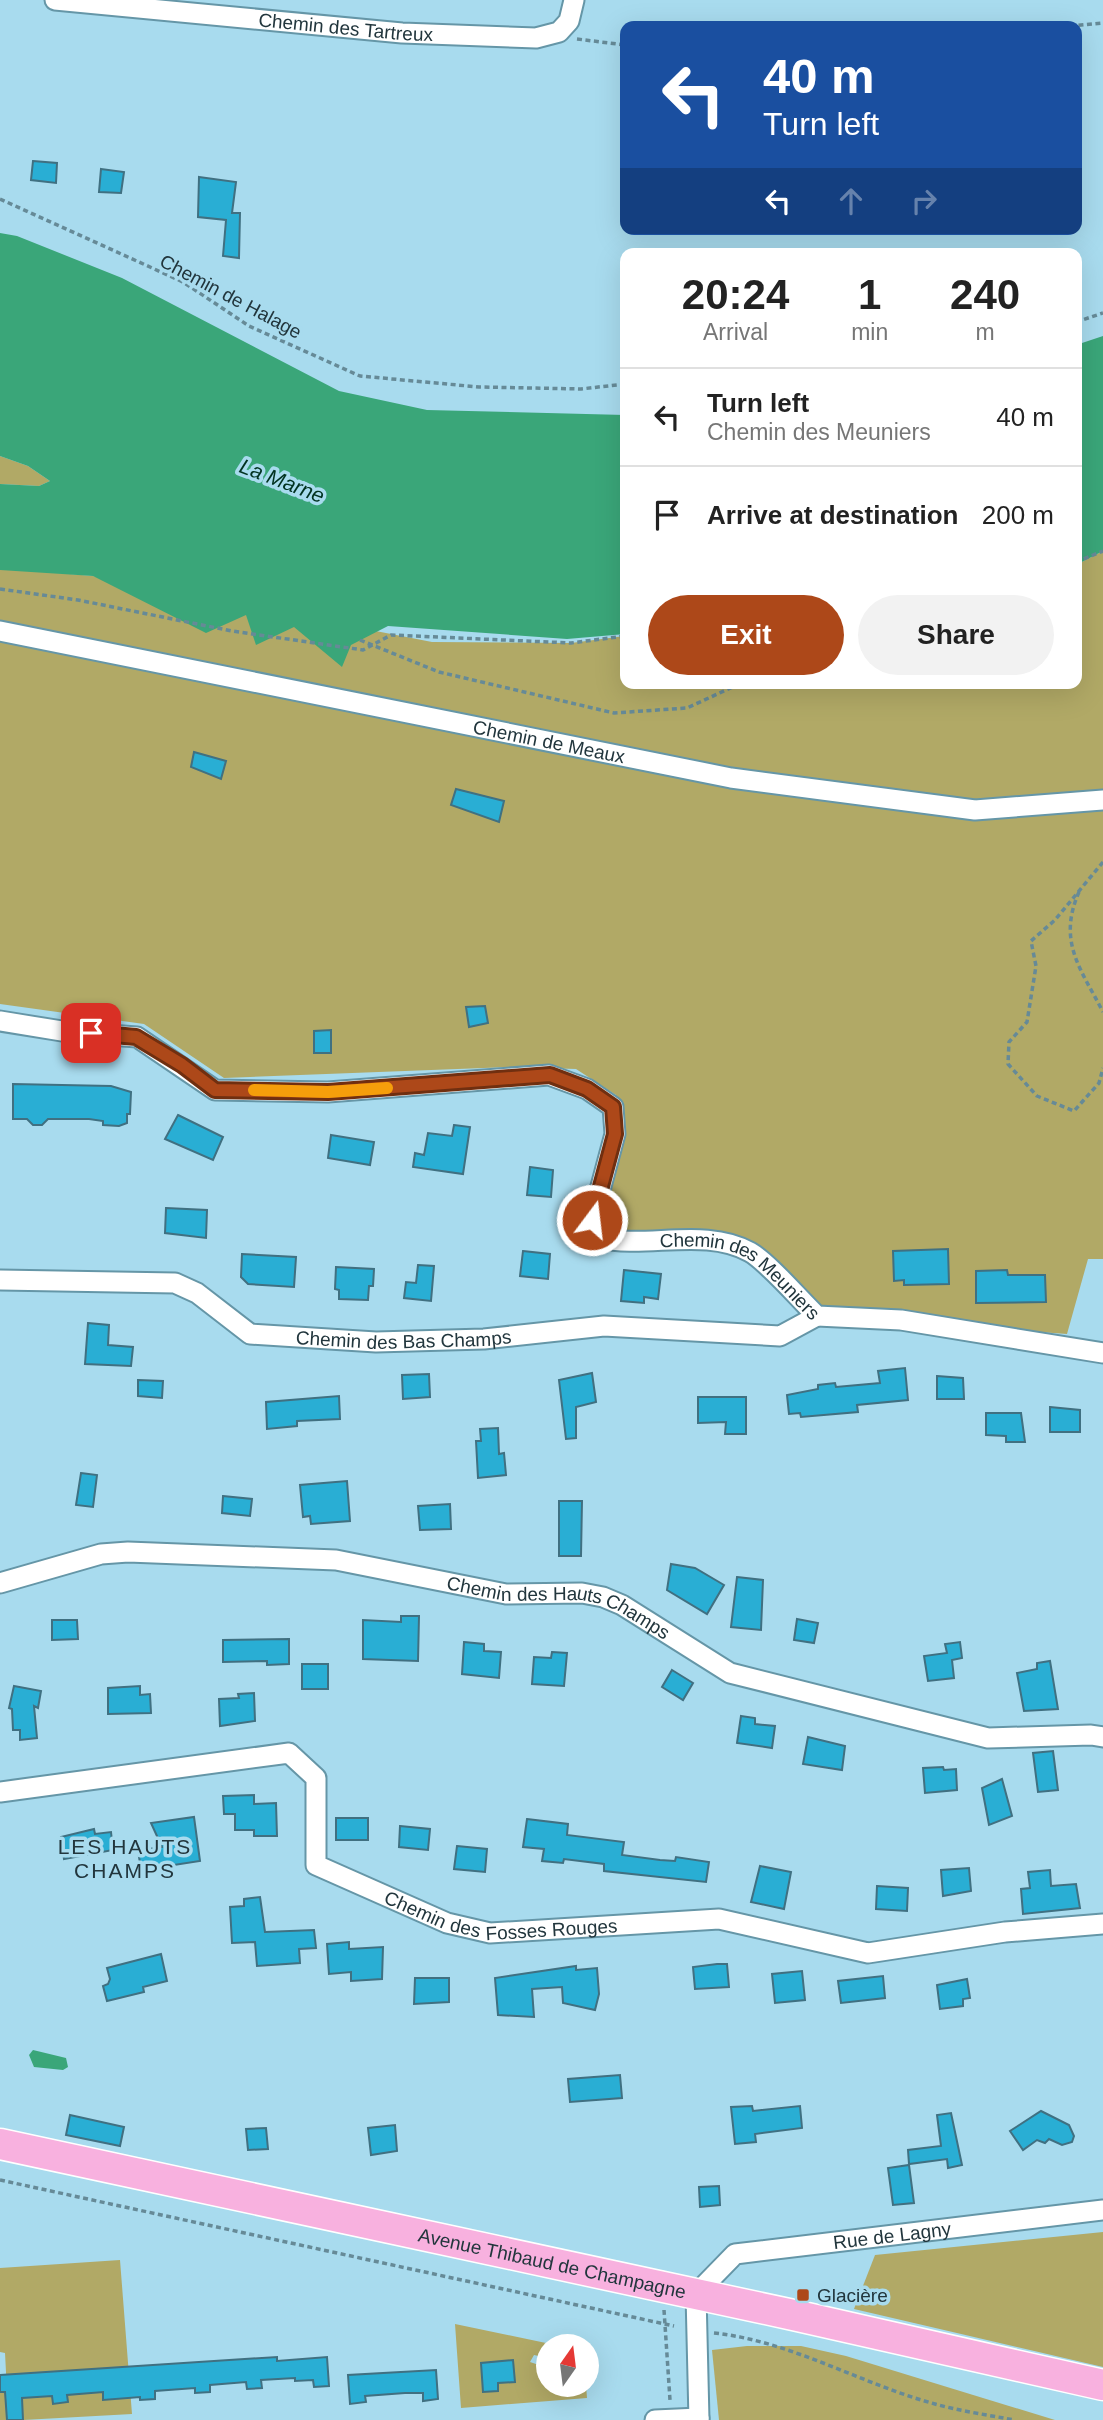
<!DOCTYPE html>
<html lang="en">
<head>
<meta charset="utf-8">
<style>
	body { margin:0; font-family:Helvetica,sans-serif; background:#f2f2f2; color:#222; height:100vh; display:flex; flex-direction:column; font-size:26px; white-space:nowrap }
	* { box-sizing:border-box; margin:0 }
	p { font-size:23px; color:#767676 }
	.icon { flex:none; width:38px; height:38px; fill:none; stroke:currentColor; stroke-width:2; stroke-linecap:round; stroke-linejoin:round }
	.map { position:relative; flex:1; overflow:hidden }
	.side { position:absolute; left:620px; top:248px; width:462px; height:441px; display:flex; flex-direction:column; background:#fff; border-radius:14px; box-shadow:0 7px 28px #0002 }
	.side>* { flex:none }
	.top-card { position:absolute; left:620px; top:21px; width:462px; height:214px; border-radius:14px; box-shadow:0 7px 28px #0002; background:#1a4fa0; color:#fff; overflow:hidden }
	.needle { width:46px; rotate:14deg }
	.controls { position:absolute; left:536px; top:2334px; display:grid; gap:14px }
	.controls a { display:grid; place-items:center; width:63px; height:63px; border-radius:50%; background:#fff; box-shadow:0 7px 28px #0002; font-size:35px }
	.pin { position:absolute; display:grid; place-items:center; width:60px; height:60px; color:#fff; margin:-30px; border-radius:14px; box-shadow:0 4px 10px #0006 }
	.me { position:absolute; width:77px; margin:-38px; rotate:15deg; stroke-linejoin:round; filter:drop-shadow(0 0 5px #0008) }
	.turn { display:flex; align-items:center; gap:24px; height:147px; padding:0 28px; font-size:32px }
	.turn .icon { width:91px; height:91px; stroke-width:2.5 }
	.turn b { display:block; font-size:49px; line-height:60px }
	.lanes { display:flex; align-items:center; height:66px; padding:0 28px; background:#0003; justify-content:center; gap:35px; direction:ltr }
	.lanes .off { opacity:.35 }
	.eta { display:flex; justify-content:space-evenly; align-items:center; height:119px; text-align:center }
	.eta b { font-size:42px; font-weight:800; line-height:49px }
	.cta { display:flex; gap:14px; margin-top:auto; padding:14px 28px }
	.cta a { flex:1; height:80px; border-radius:42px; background:#ad4819; color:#fff; font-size:28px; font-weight:800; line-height:80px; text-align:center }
	.cta a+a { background:#f2f2f2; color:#222 }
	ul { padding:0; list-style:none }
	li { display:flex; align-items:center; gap:21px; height:98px; padding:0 28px; border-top:2px solid #e0e0e0 }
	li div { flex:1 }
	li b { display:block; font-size:26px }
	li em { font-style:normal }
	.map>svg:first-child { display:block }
	.green { fill:#b1a966; fill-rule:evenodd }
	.water { fill:#3aa679 }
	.building { fill:#29aed4; stroke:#407081; stroke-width:2 }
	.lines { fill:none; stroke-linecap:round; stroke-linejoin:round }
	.minor-casing { stroke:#6596a7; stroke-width:23 }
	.primary-casing { stroke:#fff; stroke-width:33 }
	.path { stroke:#668a97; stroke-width:3.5; stroke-dasharray:5 3.5; stroke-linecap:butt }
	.minor { stroke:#fff; stroke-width:19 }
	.primary { stroke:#f8b1df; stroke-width:30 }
	.route-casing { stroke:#702f10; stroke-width:18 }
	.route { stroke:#ad4819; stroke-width:12 }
	.slow { stroke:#f59e0b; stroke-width:12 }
	.poi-dot { fill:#ad4819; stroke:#a8dbee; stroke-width:2.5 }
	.labels { text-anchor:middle; stroke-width:7; stroke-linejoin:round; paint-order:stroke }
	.street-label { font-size:19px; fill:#22363d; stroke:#a8dbee }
	.poi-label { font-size:19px; fill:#22363d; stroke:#a8dbee; text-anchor:start }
	.water-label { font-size:21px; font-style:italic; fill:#013220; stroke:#a8dbee }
	.neighbourhood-label { font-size:21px; letter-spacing:2px; fill:#22363d; stroke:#a8dbee }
</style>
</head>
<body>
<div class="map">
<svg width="1103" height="2420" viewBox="0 0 1103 2420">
	<rect width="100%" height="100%" fill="#a8dbee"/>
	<g class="green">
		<path d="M0 456 28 466 50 481 39 486 0 484Z"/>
		<path d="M1103 551V1259H1088L1067 1334 817 1316 750 1252 599 1238 616 1095 576 1069 513 1067 224 1078 144 1024 0 1004V568L93 576 432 642 571 643 625 636V684H1076V565Z"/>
		<path d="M1103 2232V2367L854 2309 875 2255Z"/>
		<path d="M120 2260 132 2414 23 2420 22 2408 6 2409 7 2420H0V2392L7 2391 5 2353 0 2352V2268ZM116 2367 118 2399 103 2400V2392L83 2394 81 2370ZM65 2371 68 2402 53 2404 52 2396 30 2373Z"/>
		<path d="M455 2324 565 2347H548V2358L534 2355 530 2362 548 2368V2385H586L587 2398 461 2408ZM513 2360 515 2382 498 2383V2391L483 2392 481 2363Z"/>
		<path d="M747 2346H801L846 2356 1055 2420H719L712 2350Z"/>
	</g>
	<g class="water">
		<path d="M0 233 17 236 122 278 339 391 427 410 625 415V634L567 639 388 626 351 645 342 667 294 627 256 645 246 615 206 633 93 576 0 570V484L39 486 50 481 28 466 0 456Z"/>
		<path d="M1103 336V551L1076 565V345Z"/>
		<path d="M33 2050 66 2058 68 2067 63 2070 34 2067 29 2055Z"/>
	</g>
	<g class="building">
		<path d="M33 161 57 163 56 183 31 180Z"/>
		<path d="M101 169 124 172 121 193 99 192Z"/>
		<path d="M199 177 236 182 232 213H240L239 258 223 256 226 220 198 217Z"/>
		<path d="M194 752 226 761 221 779 191 767Z"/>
		<path d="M456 789 504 801 499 822 451 805Z"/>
		<path d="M485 1006 488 1023 469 1027 466 1007Z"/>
		<path d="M331 1030V1053H314V1031Z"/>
		<path d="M13 1084 111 1086 131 1092 130 1114H127V1123L119 1126 103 1125V1121L89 1119H48L42 1125H33L27 1119H13Z"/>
		<path d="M178 1115 223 1137 213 1160 165 1139Z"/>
		<path d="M454 1125 470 1127 463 1174 413 1167 415 1153 424 1155 428 1133 452 1136Z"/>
		<path d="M331 1135 374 1142 370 1165 328 1158Z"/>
		<path d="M530 1167 553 1170 551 1197 527 1195Z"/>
		<path d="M166 1208 207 1210 206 1238 165 1233Z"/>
		<path d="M948 1249 949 1284 904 1285V1280L894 1281 893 1251Z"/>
		<path d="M523 1251 550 1254 548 1279 520 1276Z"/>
		<path d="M242 1254 296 1257 294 1287 248 1284 241 1277Z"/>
		<path d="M418 1265 434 1266 431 1301 404 1298 406 1282 416 1283Z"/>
		<path d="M336 1267 374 1269 373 1286H369L368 1300 339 1299V1290L335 1289Z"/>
		<path d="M624 1270 661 1274 658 1299 644 1297V1303L621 1301Z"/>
		<path d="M1007 1270 1008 1275H1045L1046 1302 976 1303V1271Z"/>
		<path d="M88 1323 109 1325 108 1345 133 1347 131 1366 85 1364Z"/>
		<path d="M905 1368 908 1400 857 1405 858 1412 801 1417 800 1413 789 1414 787 1395 818 1389V1385L835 1383 836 1387 880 1383 878 1371Z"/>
		<path d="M592 1373 596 1402 576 1407V1438L566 1439 559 1380Z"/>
		<path d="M429 1374 430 1397 403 1399 402 1375Z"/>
		<path d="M937 1376 963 1378 964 1399H937Z"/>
		<path d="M138 1380 163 1381 162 1398 138 1396Z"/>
		<path d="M339 1396 340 1419 297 1421V1426L267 1429 266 1402Z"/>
		<path d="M698 1397H746V1434H725L726 1422 698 1423Z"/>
		<path d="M1050 1407 1080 1410V1432H1050Z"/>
		<path d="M986 1413H1021L1025 1442H1006V1436L986 1435Z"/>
		<path d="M498 1428 499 1454 504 1453 506 1475 478 1478 476 1441H481L480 1429Z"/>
		<path d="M81 1473 97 1475 93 1507 76 1505Z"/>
		<path d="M347 1481 350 1521 311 1524 310 1516 303 1517 300 1485Z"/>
		<path d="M223 1496 252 1499 250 1516 222 1513Z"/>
		<path d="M559 1501H582L581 1556H559Z"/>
		<path d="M450 1504 451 1529 420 1530 418 1506Z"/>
		<path d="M671 1564 695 1568 724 1585 707 1614 667 1590Z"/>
		<path d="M737 1577 763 1580 761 1630 731 1627Z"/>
		<path d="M401 1616H419L418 1661 363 1659V1620L401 1622Z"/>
		<path d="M797 1619 818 1623 814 1643 794 1640Z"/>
		<path d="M52 1620H77L78 1639 52 1640Z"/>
		<path d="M289 1639V1664L267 1665V1661L223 1662V1640Z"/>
		<path d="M464 1642 484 1644V1651L501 1652 499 1678 462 1674Z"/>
		<path d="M960 1642 962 1658 952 1660 954 1678 928 1681 924 1656 947 1653 945 1644Z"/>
		<path d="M552 1652 567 1653 564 1686 532 1684 534 1657 551 1658Z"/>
		<path d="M1050 1661 1058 1709 1024 1711 1017 1673 1037 1669V1663Z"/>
		<rect x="302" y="1664" width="26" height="25"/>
		<path d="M672 1670 693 1683 683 1700 662 1687Z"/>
		<path d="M14 1686 41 1691 38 1708 34 1706 37 1738 20 1740V1730H13L12 1709 9 1708Z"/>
		<path d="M140 1686V1695L150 1694 151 1713 108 1714V1688Z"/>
		<path d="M254 1693 255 1721 220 1726 219 1699 239 1698 238 1694Z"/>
		<path d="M741 1716 755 1718V1724L775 1726 772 1748 737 1743Z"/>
		<path d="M808 1737 845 1746 842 1770 803 1764Z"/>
		<path d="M1053 1751 1058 1790 1038 1792 1033 1753Z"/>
		<path d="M943 1767 944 1770 956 1769 957 1790 925 1793 923 1768Z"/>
		<path d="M1002 1779 1012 1816 989 1825 982 1788Z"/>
		<path d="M254 1795V1804L276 1803 277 1836H254V1830H235V1814H224L223 1796Z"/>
		<path d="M194 1817 200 1861 141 1870 138 1850 162 1847 151 1823Z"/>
		<rect x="336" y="1818" width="32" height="22"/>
		<path d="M527 1819 568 1824 567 1835 624 1842 622 1855 660 1860 675 1861 676 1857 709 1862 706 1882 604 1871V1864L564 1859 563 1863 542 1861 544 1849 523 1847Z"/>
		<path d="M400 1826 430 1829 428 1850 399 1847Z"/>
		<path d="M94 1829 95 1834 111 1832 113 1850 64 1859 61 1837Z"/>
		<path d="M457 1846 487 1849 485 1872 454 1869Z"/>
		<path d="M760 1866 791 1872 784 1909 751 1902Z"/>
		<path d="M969 1868 971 1891 943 1896 941 1870Z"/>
		<path d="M1050 1870 1051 1886 1076 1884 1080 1908 1023 1914 1021 1889 1030 1888 1028 1872Z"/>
		<path d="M877 1886 908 1888 907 1911 876 1909Z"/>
		<path d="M260 1897 265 1932 314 1930 316 1948 299 1949 300 1963 257 1966 255 1942 232 1943 230 1907 244 1906V1899Z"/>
		<path d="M349 1942V1949L383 1947 382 1979 351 1981V1972L329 1974 327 1944Z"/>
		<path d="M161 1954 167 1981 143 1987 144 1992 107 2001 103 1986 108 1984 110 1979 107 1968Z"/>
		<path d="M717 1964H727L729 1987 695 1989 693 1967Z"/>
		<path d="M576 1966V1970L597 1968 599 1994 595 2010 563 2003 562 1987 532 1989 534 2017 498 2015 495 1978Z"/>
		<path d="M802 1971 805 2000 775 2003 772 1974Z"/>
		<path d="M883 1976 885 1998 841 2003 838 1981Z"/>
		<path d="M415 1978H449V2002L414 2004Z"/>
		<path d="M967 1979 970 1998 963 1999V2006L940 2009 937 1985Z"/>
		<path d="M620 2075 622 2098 570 2102 568 2079Z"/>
		<path d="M752 2106 753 2111 800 2106 802 2128 755 2134 756 2142 735 2144 731 2107Z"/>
		<path d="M1041 2111 1069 2125 1074 2136 1072 2142 1062 2145 1049 2139 1045 2143 1037 2140 1023 2150 1010 2131Z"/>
		<path d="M951 2113 962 2165 948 2168 947 2159 909 2164 908 2150 941 2146 937 2115Z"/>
		<path d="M70 2115 124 2127 120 2146 66 2135Z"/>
		<path d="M395 2125 397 2151 371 2155 368 2128Z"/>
		<path d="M266 2128 268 2149 248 2150 246 2129Z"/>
		<path d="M909 2165 914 2203 893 2205 888 2168Z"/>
		<path d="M719 2186 720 2205 700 2207 699 2187Z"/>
		<path d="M277 2357V2361L327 2357 329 2386 314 2387 313 2380 295 2381V2378L261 2380 262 2388 247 2389 246 2382 210 2385V2392L195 2393V2388L155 2391V2399L140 2400V2397L103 2400V2392L67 2395 68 2402 53 2404 52 2396 22 2398 23 2420H7L5 2392H0V2375Z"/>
		<path d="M513 2360 515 2382 498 2383V2391L483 2392 481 2363Z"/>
		<path d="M436 2370 438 2399 423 2401V2393H405L365 2396 366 2402 350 2404 348 2375Z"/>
	</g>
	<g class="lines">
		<defs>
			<g id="minor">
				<path id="s1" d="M55 0 402 33 536 38 559 32 569 21 574 0"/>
				<path id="s2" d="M0 631 731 778 975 810 1103 800"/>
				<path id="s3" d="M0 1021 68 1032 137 1037 215 1090 328 1092 549 1075 587 1089 613 1107 615 1134 592 1220 599 1238C647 1249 705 1227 750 1252 769 1263 800 1300 817 1316L901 1320 1103 1353"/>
				<path id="s4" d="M0 1280 175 1283 197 1293 250 1334 376 1342 484 1339 604 1326 780 1336 817 1316"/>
				<path id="s5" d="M0 1583 101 1554 128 1552 336 1560 506 1594 582 1593 603 1597 622 1605 730 1673 988 1738 1091 1735 1103 1737"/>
				<path id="s6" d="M0 1792 289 1753 316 1778V1865L447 1923 490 1933 719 1919 868 1953 1005 1932 1103 1924"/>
				<path d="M655 2420 699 2418"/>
				<path id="s7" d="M699 2420 696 2294 735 2254 1103 2210"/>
			</g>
			<g id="primary">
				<path id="s8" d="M0 2144 798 2316 1103 2385"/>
			</g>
		</defs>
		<use href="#minor" class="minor-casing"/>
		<use href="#primary" class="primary-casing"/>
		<g class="path">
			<path d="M1070 26 1103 23"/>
			<path d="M577 39 625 45"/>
			<path d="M0 199 183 282 249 326 360 376 479 387 581 389 625 384"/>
			<path d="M1076 322 1103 313"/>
			<path d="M1076 562 1103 551"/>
			<path d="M0 589 78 600 232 631 363 650 391 635 571 643 625 636"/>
			<path d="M360 640 439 672 614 713 687 708 739 684"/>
			<path d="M1103 862 1055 920 1031 941 1036 966 1027 1022 1009 1042 1008 1064 1037 1096 1074 1111 1099 1083 1103 1068"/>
			<path d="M1079 892C1057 942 1081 969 1103 1012"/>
			<path d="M0 2180 674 2326"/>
			<path d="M664 2310 670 2400"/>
			<path d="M714 2333C791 2341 861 2384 935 2404 960 2411 988 2415 1014 2420"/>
		</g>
		<use href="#minor" class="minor"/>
		<use href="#primary" class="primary"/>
	</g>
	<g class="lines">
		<defs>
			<path id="route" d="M91 1033 136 1037 182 1065 215 1090 328 1092 550 1075 587 1089 613 1107 615 1134 592 1220"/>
		</defs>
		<use href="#route" class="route-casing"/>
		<use href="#route" class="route"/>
		<path class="slow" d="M254 1090 328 1092 387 1088"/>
	</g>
	<rect class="poi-dot" x="796" y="2288" width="14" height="14" rx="3.5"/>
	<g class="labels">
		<g class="street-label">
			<text dy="7" stroke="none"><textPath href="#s1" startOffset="292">Chemin des Tartreux</textPath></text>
			<text transform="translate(231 296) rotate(28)" y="7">Chemin de Halage</text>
			<text dy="7" stroke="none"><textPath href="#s2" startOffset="560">Chemin de Meaux</textPath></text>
			<text dy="7" stroke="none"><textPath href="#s3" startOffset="928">Chemin des Meuniers</textPath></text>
			<text dy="7" stroke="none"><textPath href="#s4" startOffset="420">Chemin des Bas Champs</textPath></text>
			<text dy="7" stroke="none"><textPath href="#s5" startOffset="570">Chemin des Hauts Champs</textPath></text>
			<text dy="7" stroke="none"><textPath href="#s6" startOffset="611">Chemin des Fosses Rouges</textPath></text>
			<text dy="7" stroke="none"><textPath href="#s7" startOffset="340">Rue de Lagny</textPath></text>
			<text dy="7" stroke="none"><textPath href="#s8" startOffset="565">Avenue Thibaud de Champagne</textPath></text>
		</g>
		<g class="poi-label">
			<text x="817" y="2302">Glacière</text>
		</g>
		<g class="water-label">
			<text transform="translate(282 481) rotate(21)" y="7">La Marne</text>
		</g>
		<g class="neighbourhood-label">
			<text x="125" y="1854">LES HAUTS<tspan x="125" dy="24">CHAMPS</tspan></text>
		</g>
	</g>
</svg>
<div class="controls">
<a><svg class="needle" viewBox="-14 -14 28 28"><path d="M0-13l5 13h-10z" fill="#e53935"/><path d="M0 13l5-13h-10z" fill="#767676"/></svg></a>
</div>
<div class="pin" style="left:91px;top:1033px;background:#d93025"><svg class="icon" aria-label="arrive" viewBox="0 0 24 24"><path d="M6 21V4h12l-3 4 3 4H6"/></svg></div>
<svg class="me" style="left:592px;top:1220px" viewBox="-20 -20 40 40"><circle r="17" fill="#ad4819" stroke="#fff" stroke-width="3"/><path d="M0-11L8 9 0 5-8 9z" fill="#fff"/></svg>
<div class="top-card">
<div class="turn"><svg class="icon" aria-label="left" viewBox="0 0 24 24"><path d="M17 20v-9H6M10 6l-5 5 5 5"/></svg><div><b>40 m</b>Turn left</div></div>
<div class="lanes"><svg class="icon" aria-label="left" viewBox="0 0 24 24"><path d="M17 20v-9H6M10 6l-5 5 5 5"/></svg><svg class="icon off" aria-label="ahead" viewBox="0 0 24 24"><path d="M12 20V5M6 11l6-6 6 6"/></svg><svg class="icon off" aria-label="right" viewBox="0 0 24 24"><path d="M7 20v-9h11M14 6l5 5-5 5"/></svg></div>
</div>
<section class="side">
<div class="eta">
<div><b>20:24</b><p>Arrival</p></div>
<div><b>1</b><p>min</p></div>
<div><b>240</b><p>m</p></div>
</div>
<ul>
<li><svg class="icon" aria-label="left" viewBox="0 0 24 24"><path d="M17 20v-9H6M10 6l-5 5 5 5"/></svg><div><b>Turn left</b><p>Chemin des Meuniers</p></div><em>40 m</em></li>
<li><svg class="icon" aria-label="arrive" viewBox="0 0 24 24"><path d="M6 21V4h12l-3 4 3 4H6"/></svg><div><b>Arrive at destination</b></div><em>200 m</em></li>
</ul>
<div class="cta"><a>Exit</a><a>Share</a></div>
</section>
</div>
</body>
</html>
